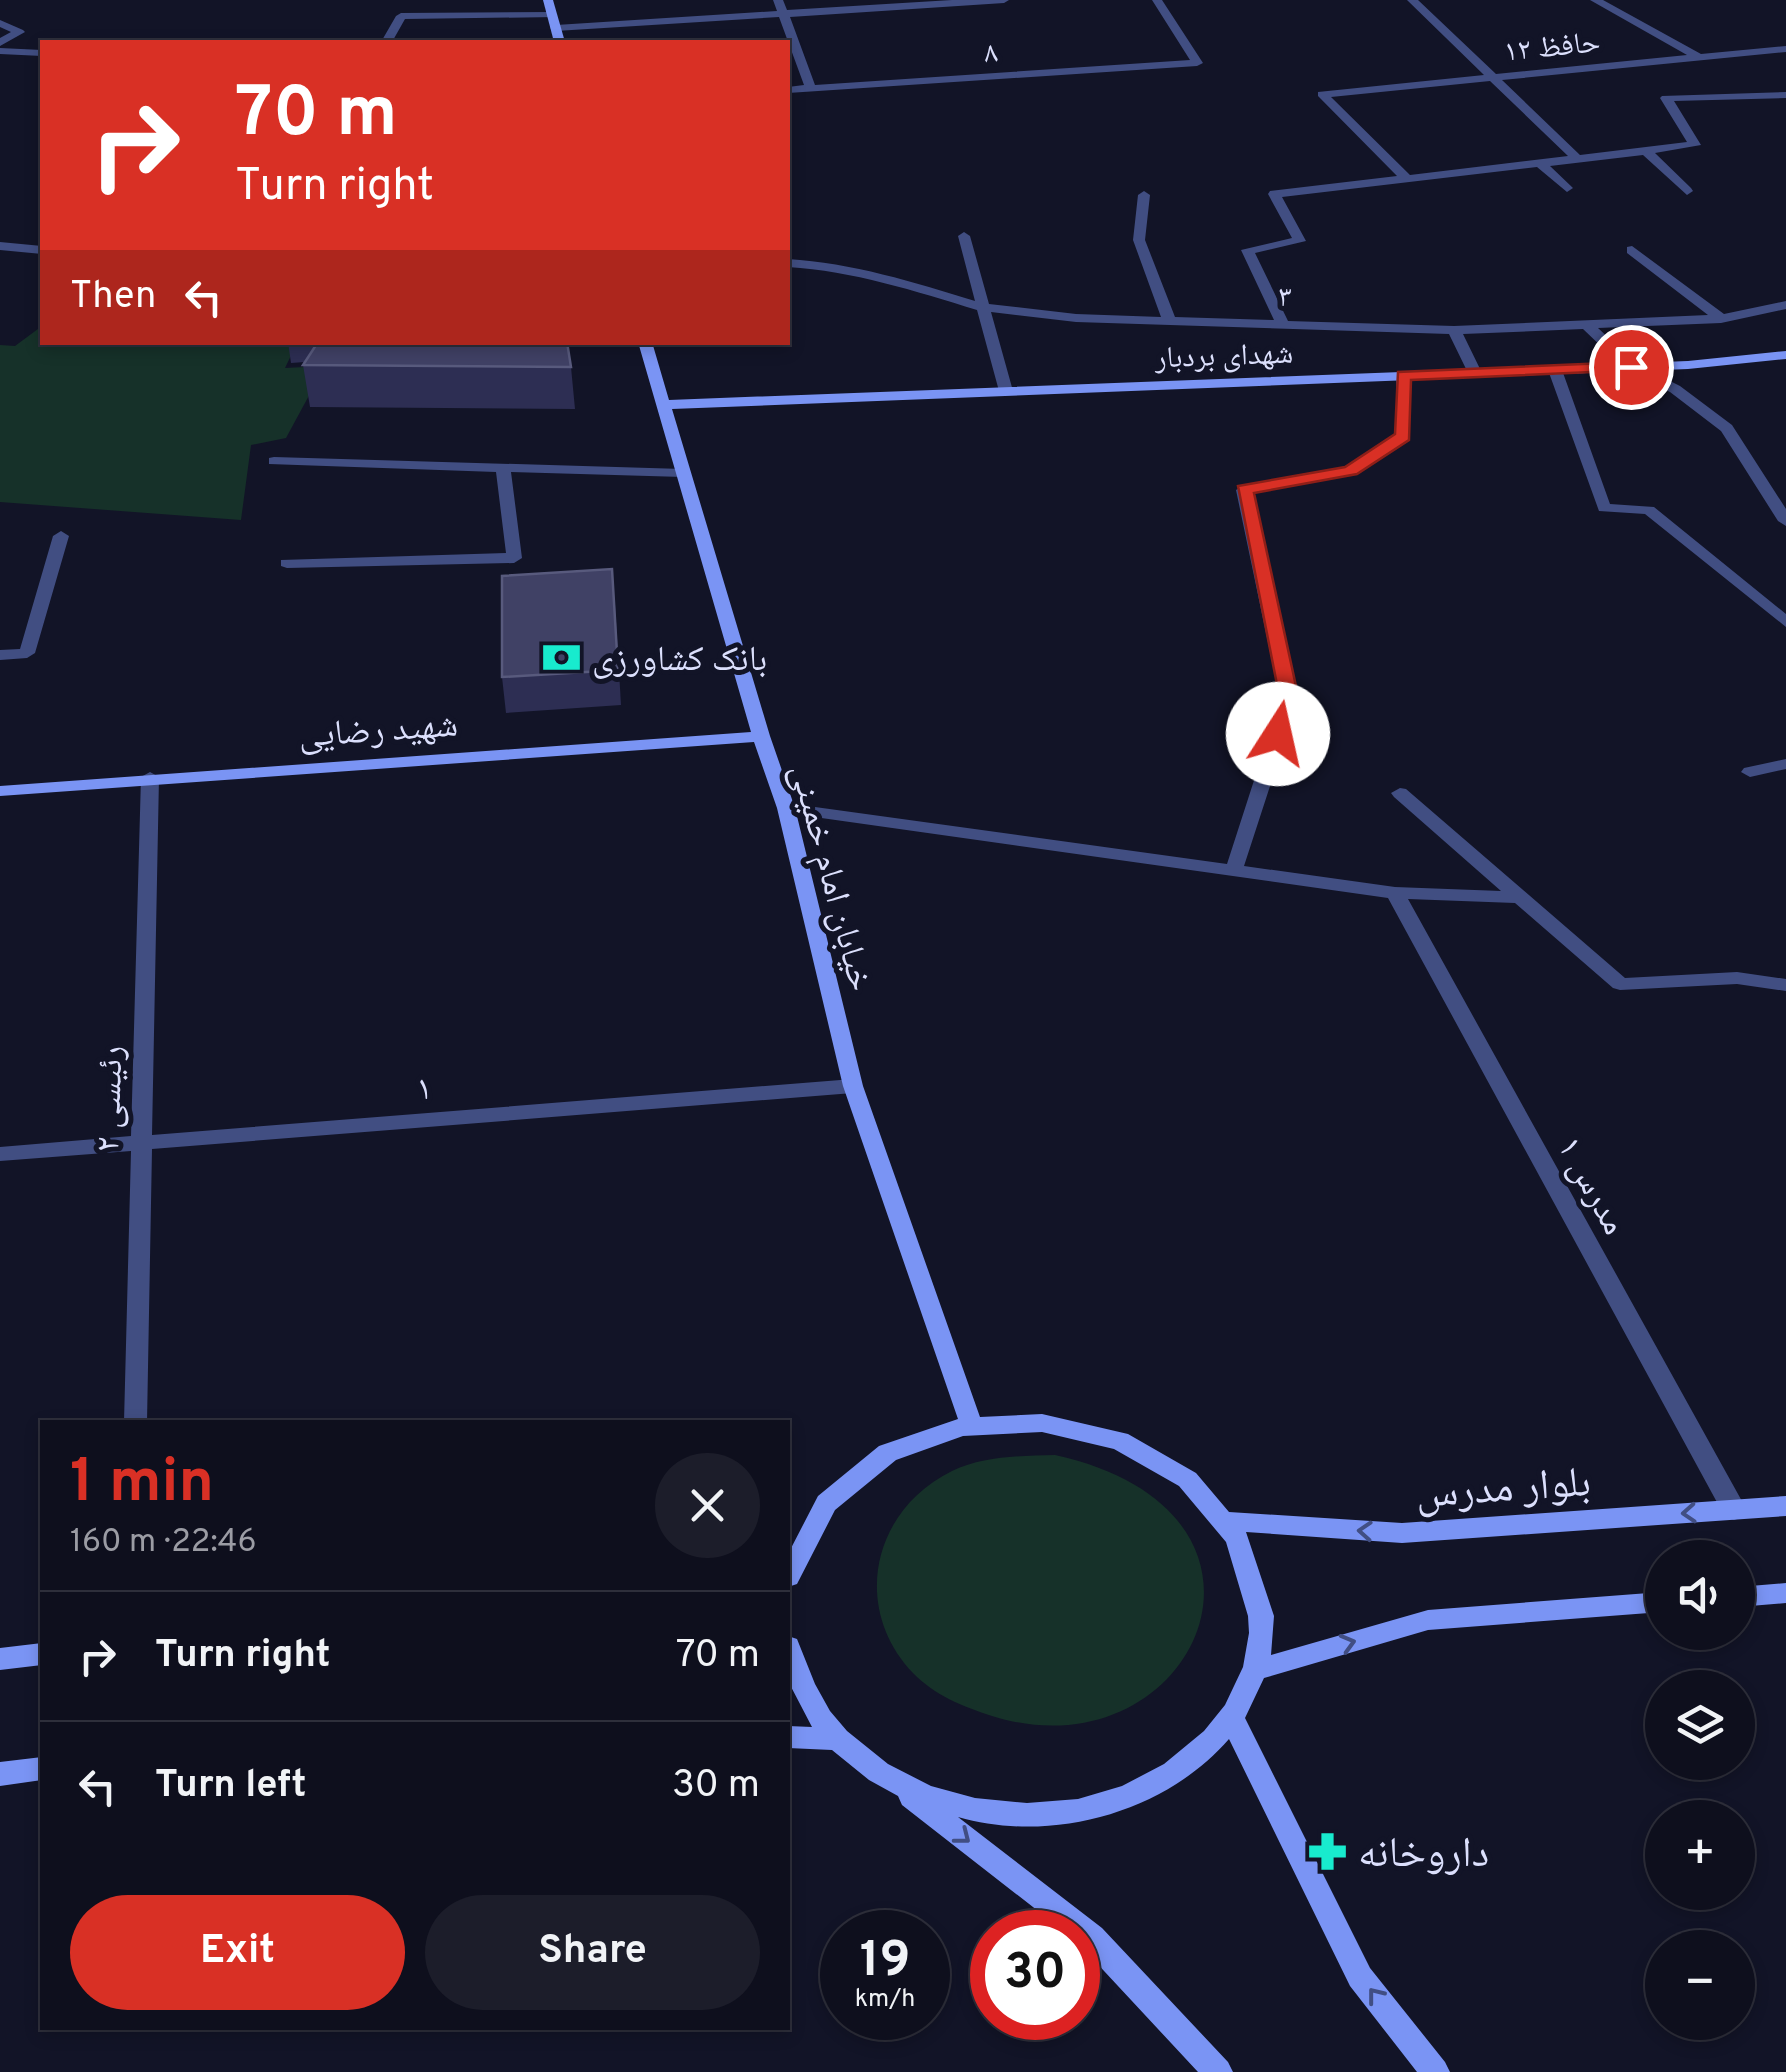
<!DOCTYPE html>
<html lang="en">
<head>
<meta charset="utf-8">
<style>
	body { margin:0; font-family:Overpass,"Noto Naskh Arabic",sans-serif; background:#1c1d2a; color:#f1f3f6; height:100vh; display:flex; flex-direction:column; font-size:38px; white-space:nowrap }
	* { box-sizing:border-box; margin:0 }
	p { font-size:32px; color:#9b9ca4 }
	.icon { flex:none; width:55px; height:55px; fill:none; stroke:currentColor; stroke-width:2; stroke-linecap:round; stroke-linejoin:round }
	.map { position:relative; flex:1; overflow:hidden }
	.sheet { position:absolute; left:40px; top:1420px; width:750px; height:610px; display:flex; flex-direction:column; background:#0e0f1d; border-radius:0px; box-shadow:0 5px 15px #0003,0 0 0 2px #2e2f3b }
	.sheet>* { flex:none }
	.banner { position:absolute; left:40px; top:40px; width:750px; height:305px; border-radius:0px; box-shadow:0 5px 15px #0003,0 0 0 2px #2e2f3b; background:#d93025; color:#fff; overflow:hidden }
	.fabs { position:absolute; left:1645px; top:1540px; display:grid; gap:20px }
	.fabs a { display:grid; place-items:center; width:110px; height:110px; border-radius:50%; background:#0e0f1d; box-shadow:0 5px 15px #0003,0 0 0 2px #2e2f3b; font-size:50px }
	.speed { position:absolute; left:820px; top:1910px; display:flex; gap:20px; font-size:50px; font-weight:700; text-align:center }
	.speed>* { display:grid; place-content:center; width:130px; height:130px; border-radius:50%; background:#0e0f1d; box-shadow:0 5px 15px #0003,0 0 0 2px #2e2f3b; line-height:1 }
	.speed small { font-size:25px; font-weight:400 }
	.speed .limit { border:15px solid #d22; background:#fff; color:#111 }
	.pin { position:absolute; display:grid; place-items:center; width:85px; height:85px; color:#fff; margin:-42px; border:5px solid #fff; border-radius:50%; box-shadow:0 2px 10px #0007 }
	.me { position:absolute; width:110px; margin:-55px; rotate:10deg; stroke-linejoin:round; filter:drop-shadow(0 0 8px #0008) }
	.turn { display:flex; align-items:center; gap:35px; height:210px; padding:0 30px; font-size:45px }
	.turn .icon { width:130px; height:130px; stroke-width:2.5 }
	.turn b { display:block; font-size:70px; line-height:85px }
	.then { display:flex; align-items:center; height:95px; padding:0 30px; background:#0003; gap:20px; font-size:38px }
	.round { display:grid; place-items:center; flex:none; width:105px; height:105px; border-radius:52px; background:#1c1d2a }
	.headline { display:flex; align-items:center; justify-content:space-between; height:170px; padding:0 30px }
	h1 { font-size:60px; font-weight:700; line-height:75px; color:#d93025 }
	.cta { display:flex; gap:20px; margin-top:auto; padding:20px 30px }
	.cta a { flex:1; height:115px; border-radius:60px; background:#d93025; color:#fff; font-size:40px; font-weight:700; line-height:115px; text-align:center }
	.cta a+a { background:#1c1d2a; color:#f1f3f6 }
	ul { padding:0; list-style:none }
	li { display:flex; align-items:center; gap:30px; height:130px; padding:0 30px; border-top:2px solid #2e2f3b }
	li div { flex:1 }
	li b { display:block; font-size:38px }
	li em { font-style:normal }
	.map>svg:first-child { display:block }
	.green { fill:#163129 }
	.lines { fill:none; stroke-linecap:round; stroke-linejoin:round }
	.street { fill:#414e82; fill-rule:evenodd }
	.secondary { fill:#7a94f4; fill-rule:evenodd }
	.wall { fill:#2d2e53 }
	.building { fill:#404165; stroke:#585a7d; stroke-width:2.5 }
	.oneway { stroke:#414e83 }
	.route { fill:#d93025; stroke:#8d1f18; stroke-width:2.5 }
	.labels { text-anchor:middle; stroke-width:10; stroke-linejoin:round; paint-order:stroke }
	.far-street-label { font-size:30px; fill:#dbdffc; stroke:#121427 }
	.poi-label { font-size:35px; fill:#dbdffc; stroke:#121427; text-anchor:start }
	.street-label { font-size:35px; fill:#dbdffc; stroke:#121427 }
	.near-street-label { font-size:42px; fill:#dbdffc; stroke:#121427 }
	.near-poi-label { font-size:42px; fill:#dbdffc; stroke:#121427; text-anchor:start }
</style>
</head>
<body>
<div class="map">
<svg width="1786" height="2072" viewBox="0 0 1786 2072">
	<rect width="100%" height="100%" fill="#121427"/>
	<g class="green">
		<path d="M42 326V342L297 343 285 368 325 366 286 438 251 445 241 520 0 502V345L15 346Z"/>
		<path d="M1055 1455C1317 1513 1193 1779 992 1716 964 1707 934 1695 913 1673 851 1608 872 1510 952 1471 984 1456 1020 1456 1055 1455Z"/>
	</g>
	<g class="lines">
		<g class="street">
			<path d="M773 0H783L787 10 952 0H1009L1004 3 790 17 815 85 1190 60 1152 0H1162L1203 63 1197 66 788 93V87L804 85 779 17 556 31 550 28 556 25 777 11Z"/>
			<path d="M1407 0H1418L1496 74 1687 55 1590 0H1603L1701 54 1786 46V52L1502 80 1580 155 1687 142 1660 98 1662 96 1786 92V98L1674 101 1701 145 1655 153 1691 188 1693 191 1687 195 1643 155 1550 166 1573 188 1567 192 1537 167 1282 197 1306 241 1255 253 1288 321 1454 326 1708 315 1627 253V247L1632 246 1724 314 1786 301V309L1721 323 1598 328 1636 364 1680 386 1732 425 1786 509V526L1778 521 1721 431 1670 392 1626 370 1583 329 1463 334 1482 373 1475 377 1468 373 1449 334 1076 322 991 312 1013 391 1006 395 999 391 977 310C915 291 853 271 788 267V259C852 263 914 282 975 301L958 236 964 232 970 236 989 304 1076 314 1161 317 1133 240 1138 195 1144 191 1150 195 1145 240 1175 317 1274 320 1241 250 1292 238 1268 194 1270 191 1397 176 1318 96V92L1484 75ZM1490 81 1568 156 1410 175 1331 97Z"/>
			<path d="M552 12 556 13V17L405 19 392 42H381L396 16 401 13Z"/>
			<path d="M0 20 23 30 25 32 0 46V38L11 32 0 27Z"/>
			<path d="M0 48 42 50V56L0 54Z"/>
			<path d="M0 242 42 246V254L0 250Z"/>
			<path d="M1550 367 1562 370 1610 504 1654 507 1786 614V627L1645 514 1599 511 1548 370Z"/>
			<path d="M1403 372 1410 376 1408 439 1356 474 1252 493 1298 700 1244 866 1395 887 1501 891 1394 797 1391 793 1400 788 1406 789 1625 978 1737 972 1786 979V991L1737 984 1620 990 1613 988 1515 903 1408 899 1743 1503 1746 1510 1743 1517 1734 1520 1725 1517 1388 898 786 813 777 808 786 803 1227 864 1280 700 1236 490 1244 485 1346 467 1396 434V376Z"/>
			<path d="M274 457 683 469 690 473 683 477 511 472 522 558 514 563 287 568 281 566V560L506 553 496 472 269 464V458Z"/>
			<path d="M61 531 69 536 35 653 27 658 0 660V650L20 649 53 536Z"/>
			<path d="M1786 759V769L1750 777 1741 772 1744 768Z"/>
			<path d="M150 772 159 777 152 1135 853 1079 863 1086 853 1093 152 1149 147 1422H124L131 1151 0 1161V1147L131 1136 141 777Z"/>
		</g>
		<g class="secondary">
			<path d="M543 0H553L565 42H554Z"/>
			<path d="M638 342H652L669 400 1688 361 1786 351V359L1688 369 672 409 770 736 795 808 863 1086 980 1417 1042 1414 1128 1434 1196 1473 1229 1512 1402 1523 1786 1496V1516L1402 1543 1246 1532 1274 1616 1271 1655 1428 1610 1662 1592V1612L1428 1630 1264 1678 1245 1718 1370 1968 1445 2062 1450 2072H1417L1350 1986 1229 1739C1165 1813 1051 1844 958 1817L1102 1928 1228 2062 1233 2072H1198L1078 1943V1932H1065L902 1805 898 1796 869 1780 832 1750 788 1748V1726L812 1727 788 1681V1636L797 1639 815 1684 830 1711 847 1731 888 1764 931 1786 975 1798 1027 1803 1078 1799 1122 1786 1164 1764 1204 1731 1225 1705 1243 1667 1249 1633 1248 1616 1226 1542 1179 1486 1114 1449 1042 1432 963 1436 896 1460 835 1510 797 1584 788 1587V1554L818 1496 879 1446 958 1419 843 1086 777 808 754 742 0 796V786L751 732Z"/>
			<path d="M1786 1583V1603L1738 1607V1587Z"/>
			<path d="M42 1643V1665L0 1670V1648Z"/>
			<path d="M42 1757V1780L0 1786V1762Z"/>
		</g>
	</g>
	<g class="wall">
		<path d="M288 342H567L571 367 575 409 310 407 303 365 305 362 291 363Z"/>
		<path d="M615 604 621 705 506 713 502 677Z"/>
	</g>
	<g class="building">
		<path d="M318 342H567L571 367 303 365Z"/>
		<path d="M612 569 618 670 502 677V576Z"/>
	</g>
	<defs><path id="oneway-chevron" d="M-2-3.5L2.5 0L-2 3.5" fill="none" stroke-width="1.6" stroke-linecap="round" stroke-linejoin="round" transform="scale(2.5)"/></defs>
	<g class="oneway">
		<use href="#oneway-chevron" transform="translate(1689 1513) rotate(176)"/>
		<use href="#oneway-chevron" transform="translate(1365 1531) rotate(-176)"/>
		<use href="#oneway-chevron" transform="translate(1348 1643) rotate(-16)"/>
		<use href="#oneway-chevron" transform="translate(963 1837) rotate(38)"/>
		<use href="#oneway-chevron" transform="translate(1375 1995) rotate(-128)"/>
	</g>
	<path class="route" d="M1631 362 1637 364V370L1411 380 1409 440 1357 474 1254 493 1299 700 1285 738H1271L1268 734 1280 700 1238 486 1345 467 1395 434 1398 372Z"/>
	<defs>
		<symbol id="bank-bare" viewBox="-9 -9 18 18"><path d="M-6-4H6V4H-6ZM0-2.3a2.3 2.3 0 1 0 0 4.6a2.3 2.3 0 1 0 0-4.6Z" fill="#18ebce" stroke="#121427" stroke-width="2.5" paint-order="stroke"/></symbol>
		<symbol id="pharmacy-bare" viewBox="-9 -9 18 18"><path d="M-2-6h4v4h4v4h-4v4h-4v-4h-4v-4h4Z" fill="#18ebce" stroke="#121427" stroke-width="2.5" paint-order="stroke"/></symbol>
	</defs>
	<g fill-rule="evenodd">
		<use href="#bank-bare" x="534" y="630" width="55" height="55"/>
		<use href="#pharmacy-bare" x="1300" y="1824" width="55" height="55"/>
	</g>
	<g class="labels">
		<g class="far-street-label">
			<text transform="translate(1552 46) rotate(-6)" y="10">حافظ ۱۲</text>
			<text transform="translate(991 52) rotate(-4)" y="10">۸</text>
			<text transform="translate(1285 296) rotate(2)" y="10">۳</text>
			<text transform="translate(1224 355) rotate(-2)" y="10">شهدای بردبار</text>
		</g>
		<g class="poi-label">
			<text x="592" y="670">بانک کشاورزی</text>
		</g>
		<g class="street-label">
			<text transform="translate(378 729) rotate(-4)" y="12">شهید رضایی</text>
			<text transform="translate(833 877) rotate(75)" y="12">خیابان امام خمینی</text>
			<text transform="translate(424 1087) rotate(-5)" y="12">۱</text>
			<text transform="translate(108 1099) rotate(-88)" y="12">رئیسی ۲</text>
			<text transform="translate(1593 1185) rotate(61)" y="12">مدرس ۱</text>
		</g>
		<g class="near-street-label">
			<text transform="translate(1503 1486) rotate(-4)" y="15">بلوار مدرس</text>
		</g>
		<g class="near-poi-label">
			<text x="1358" y="1866">داروخانه</text>
		</g>
	</g>
</svg>
<div class="fabs">
<a><svg class="icon" aria-label="sound" viewBox="0 0 24 24"><path d="M4 9h4l5-4v14l-5-4H4zM17 9q2 3 0 6"/></svg></a>
<a><svg class="icon" aria-label="layers" viewBox="0 0 24 24"><path d="M12 4l9 5-9 5-9-5zM3 14l9 5 9-5"/></svg></a>
<a>+</a>
<a>−</a>
</div>
<div class="speed"><div>19<small>km/h</small></div><div class="limit">30</div></div>
<div class="pin" style="left:1631px;top:367px;background:#d93025"><svg class="icon" aria-label="arrive" viewBox="0 0 24 24"><path d="M6 21V4h12l-3 4 3 4H6"/></svg></div>
<svg class="me" style="left:1278px;top:734px" viewBox="-20 -20 40 40"><circle r="19" fill="#fff"/><path d="M0-13L10 11 0 6-10 11z" fill="#d93025"/></svg>
<div class="banner">
<div class="turn"><svg class="icon" aria-label="right" viewBox="0 0 24 24"><path d="M7 20v-9h11M14 6l5 5-5 5"/></svg><div><b>70 m</b>Turn right</div></div>
<div class="then">Then<svg class="icon" aria-label="left" viewBox="0 0 24 24"><path d="M17 20v-9H6M10 6l-5 5 5 5"/></svg></div>
</div>
<section class="sheet">
<div class="headline"><div><h1>1 min</h1><p>160 m · 22:46</p></div><a class="round"><svg class="icon" aria-label="close" viewBox="0 0 24 24"><path d="M6 6l12 12M18 6L6 18"/></svg></a></div>
<ul>
<li><svg class="icon" aria-label="right" viewBox="0 0 24 24"><path d="M7 20v-9h11M14 6l5 5-5 5"/></svg><div><b>Turn right</b></div><em>70 m</em></li>
<li><svg class="icon" aria-label="left" viewBox="0 0 24 24"><path d="M17 20v-9H6M10 6l-5 5 5 5"/></svg><div><b>Turn left</b></div><em>30 m</em></li>
</ul>
<div class="cta"><a>Exit</a><a>Share</a></div>
</section>
</div>
</body>
</html>
